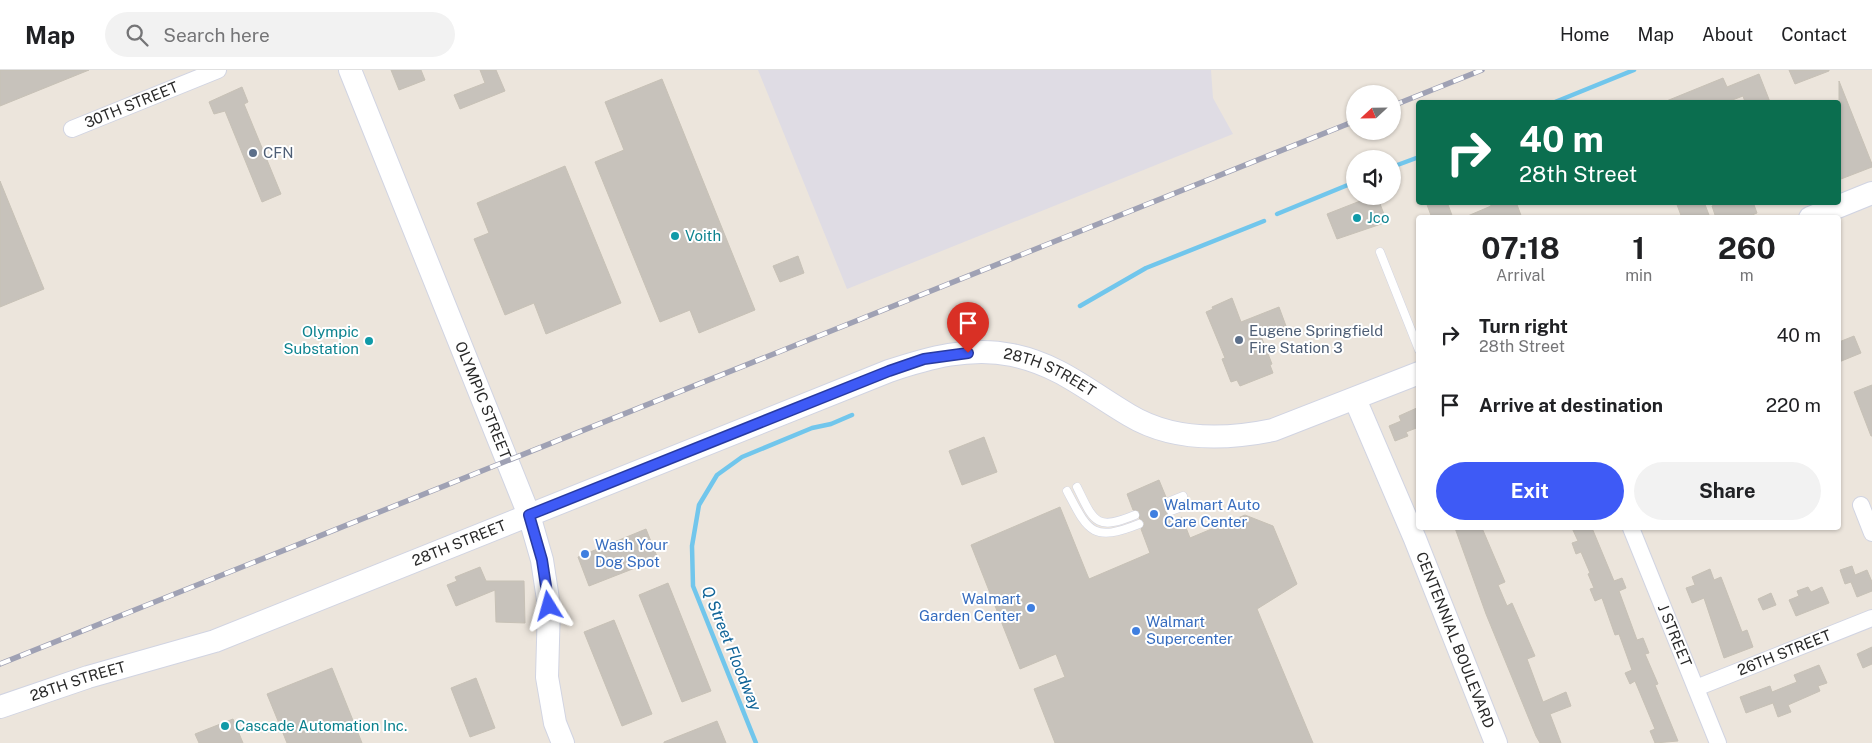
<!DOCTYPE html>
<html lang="en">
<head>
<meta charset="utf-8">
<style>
	body { margin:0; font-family:"Public Sans",sans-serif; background:#f2f2f2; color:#202124; height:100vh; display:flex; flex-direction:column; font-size:19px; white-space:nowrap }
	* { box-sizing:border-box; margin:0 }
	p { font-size:16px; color:#757577 }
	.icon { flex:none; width:28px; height:28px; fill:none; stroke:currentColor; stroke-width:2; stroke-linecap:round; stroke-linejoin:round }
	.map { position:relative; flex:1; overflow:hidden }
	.drawer { position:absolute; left:1416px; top:145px; width:425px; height:315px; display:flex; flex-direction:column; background:#fff; border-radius:5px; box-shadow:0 1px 4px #0004 }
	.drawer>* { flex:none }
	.banner { position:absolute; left:1416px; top:30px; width:425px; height:105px; border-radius:5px; box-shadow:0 1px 4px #0004; background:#0b6e4f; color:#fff; overflow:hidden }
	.needle { width:32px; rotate:248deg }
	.tools { position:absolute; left:1346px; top:15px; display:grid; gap:10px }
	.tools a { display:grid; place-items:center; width:55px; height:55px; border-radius:50%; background:#fff; box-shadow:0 1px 4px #0004; font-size:25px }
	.pin { position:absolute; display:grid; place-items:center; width:42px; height:42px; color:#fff; margin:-51px -21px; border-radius:50% 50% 50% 0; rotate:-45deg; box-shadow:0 0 5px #0007 }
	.pin .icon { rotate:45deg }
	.me { position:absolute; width:55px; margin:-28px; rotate:352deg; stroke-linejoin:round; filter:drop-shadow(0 0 4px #0008) }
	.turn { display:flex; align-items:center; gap:18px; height:105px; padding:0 20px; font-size:22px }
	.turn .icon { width:65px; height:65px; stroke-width:2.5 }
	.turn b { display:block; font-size:35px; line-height:42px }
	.eta { display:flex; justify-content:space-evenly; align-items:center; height:85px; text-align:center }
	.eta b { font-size:30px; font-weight:700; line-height:35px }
	.primary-button { display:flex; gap:10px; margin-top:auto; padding:10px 20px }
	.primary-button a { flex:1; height:58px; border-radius:30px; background:#3e5af6; color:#fff; font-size:20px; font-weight:700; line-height:58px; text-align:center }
	.primary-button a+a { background:#f2f2f2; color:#202124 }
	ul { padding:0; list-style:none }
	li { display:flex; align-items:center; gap:15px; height:70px; padding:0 20px }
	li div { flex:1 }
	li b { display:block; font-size:19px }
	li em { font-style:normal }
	header { display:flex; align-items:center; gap:30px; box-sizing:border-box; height:70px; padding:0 25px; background:#fff; border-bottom:1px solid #e0e0e0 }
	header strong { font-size:24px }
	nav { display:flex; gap:28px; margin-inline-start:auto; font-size:18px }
	.search { width:350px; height:45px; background:#f2f2f2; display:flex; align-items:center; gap:12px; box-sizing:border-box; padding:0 18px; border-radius:28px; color:#757577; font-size:19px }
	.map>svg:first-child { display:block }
	.industrial { fill:#dfdce4 }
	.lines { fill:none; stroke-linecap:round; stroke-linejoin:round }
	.stream { stroke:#71c6ec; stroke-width:4.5 }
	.building { fill:#c7c2bb; stroke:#c7c1b6 }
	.lane-casing { stroke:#d1d4e2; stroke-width:9 }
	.street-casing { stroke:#d1d4e2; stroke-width:18 }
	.secondary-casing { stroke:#d1d4e2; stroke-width:24 }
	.lane { stroke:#fff; stroke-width:8 }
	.street { stroke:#fff; stroke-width:16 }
	.secondary { stroke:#fff; stroke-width:22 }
	.rail-casing { stroke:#9fa1b4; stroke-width:5.5 }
	.rail { stroke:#fff; stroke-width:4; stroke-dasharray:11; stroke-linecap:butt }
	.route-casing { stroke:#283aa0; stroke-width:12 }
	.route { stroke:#3e5af6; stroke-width:9 }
	.service-dot { fill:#5c6f8a; stroke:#fff; stroke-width:2 }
	.culture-dot { fill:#0f9aa8; stroke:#fff; stroke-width:2 }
	.shop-dot { fill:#3f7fe0; stroke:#fff; stroke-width:2 }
	.labels { text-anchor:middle; stroke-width:4; stroke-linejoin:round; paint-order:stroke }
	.street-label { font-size:15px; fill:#2a2a2a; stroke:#fff }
	.service-label { font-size:15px; fill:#4e5e75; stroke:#fff; text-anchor:start }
	.culture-label { font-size:15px; fill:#0d838f; stroke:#fff; text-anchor:start }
	.shop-label { font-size:15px; fill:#366cbe; stroke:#fff; text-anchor:start }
	.water-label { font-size:16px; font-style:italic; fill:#106498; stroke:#fff }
</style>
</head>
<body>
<header>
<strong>Map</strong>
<div class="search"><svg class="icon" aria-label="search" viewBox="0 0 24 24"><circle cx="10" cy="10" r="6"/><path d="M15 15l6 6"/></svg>Search here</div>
<nav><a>Home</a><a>Map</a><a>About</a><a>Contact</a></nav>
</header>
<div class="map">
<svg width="1872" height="673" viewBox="0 0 1872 673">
	<rect width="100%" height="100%" fill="#ece5dc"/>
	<path class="industrial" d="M758 0H1211L1213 28 1233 64 847 219Z"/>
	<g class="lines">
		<g class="stream">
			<path d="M1555 32 1634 0"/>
			<path d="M1392 97 1419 87"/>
			<path d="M1277 144 1355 112"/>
			<path d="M1080 236 1146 198 1264 151"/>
			<path d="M756 673 693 516 692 476 699 435 717 405 742 387 812 358 831 354 852 345"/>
		</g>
	</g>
	<g class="building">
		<path d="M0 0H89L0 36Z"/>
		<path d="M391 0H421L425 10 399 20Z"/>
		<path d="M480 0H496L505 21 460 39 454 25 485 13Z"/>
		<path d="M1789 0H1829V1L1795 14Z"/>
		<path d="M1759 4 1770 32H1745L1743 26 1727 32H1664L1723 8 1727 17Z"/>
		<path d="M662 9 755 240 699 263 690 240 660 252 595 92 624 80 605 32Z"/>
		<path d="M1839 11 1872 94V97L1841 109 1839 103Z"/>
		<path d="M242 17 248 32 244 34 281 124 262 132 225 41 214 44 209 32Z"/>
		<path d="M565 96 621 233 546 264 534 233 505 245 474 169 489 163 477 133Z"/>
		<path d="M0 111 44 219 0 237Z"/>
		<path d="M1373 126H1377L1387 152 1337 169 1327 144Z"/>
		<path d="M1426 132H1447L1453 148H1432Z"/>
		<path d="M1490 132H1516L1522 148H1463L1491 136Z"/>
		<path d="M1676 132H1704L1709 145 1702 148H1682Z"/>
		<path d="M1721 132H1753L1757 143 1745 148H1716L1712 136Z"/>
		<path d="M798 186 804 203 780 212 773 196Z"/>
		<path d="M1232 228 1241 252 1279 237 1286 256 1261 266 1272 294 1270 295 1273 303 1240 316 1237 310 1231 312 1222 289 1225 288 1206 242 1213 239 1212 237Z"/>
		<path d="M1854 266 1861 283 1839 292V272Z"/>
		<path d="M1872 315V366H1871L1854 322Z"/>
		<path d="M1419 337V357L1406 362 1408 366 1395 371 1389 356 1401 351 1399 346Z"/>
		<path d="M984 367 997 402 962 415 949 381Z"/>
		<path d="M1159 410 1166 427 1162 432 1167 437 1166 443 1173 446 1175 451 1182 447 1190 468 1245 445 1273 456 1297 514 1257 539 1313 673H1055L1034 619 1065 607 1056 584 1020 599 971 475 1060 437 1089 509 1150 483 1141 459 1144 455V452L1139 448V441L1133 440 1127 424Z"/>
		<path d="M1455 458H1482L1505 512 1498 515 1507 536 1512 533 1535 586 1527 589 1543 632 1566 622 1571 636 1550 644 1561 673H1540L1536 666 1486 544Z"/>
		<path d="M1572 458H1592L1614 511 1622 508 1626 518 1619 521 1637 570 1643 568 1649 583 1645 584 1658 614 1655 615 1678 671 1655 673 1650 661 1655 659 1635 611 1630 614 1625 603 1632 600 1619 564 1615 565 1602 528 1595 531 1590 519 1594 518 1588 504 1590 503 1581 482 1576 484 1572 473 1578 471Z"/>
		<path d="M646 459 658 489 589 516 578 487Z"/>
		<path d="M1852 496 1855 505 1867 500 1872 512V521L1857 527 1851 512 1845 514 1840 500Z"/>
		<path d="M480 497 486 511H524L525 553 496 552 495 520 456 536 447 515 457 511 455 507Z"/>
		<path d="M1710 499 1714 510 1721 507 1742 562 1747 560 1753 577 1724 588 1704 528 1692 533 1686 518 1695 515 1692 507Z"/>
		<path d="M668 513 711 621 682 632 639 525Z"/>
		<path d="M1808 517 1811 522 1822 517 1829 533 1796 546 1789 530 1799 526 1797 521Z"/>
		<path d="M1771 523 1776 535 1763 540 1758 529Z"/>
		<path d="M614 550 652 644 622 656 584 562Z"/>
		<path d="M1872 577V594L1863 598 1857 584Z"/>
		<path d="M1819 595 1827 613 1818 616 1820 621 1788 635 1791 642 1778 647 1773 633 1746 643 1740 627 1770 616 1772 622 1797 612 1794 605Z"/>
		<path d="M332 598 362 673H287L267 624Z"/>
		<path d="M476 608 495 658 470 667 451 618Z"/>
		<path d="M233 649 243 673H199L195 664Z"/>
		<path d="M717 651 726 673H664V672Z"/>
	</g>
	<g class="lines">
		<defs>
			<g id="lane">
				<path d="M1380 182 1419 280"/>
				<path d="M1077 417C1094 452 1096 461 1135 445"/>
				<path d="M1067 421C1088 461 1092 473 1139 454"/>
				<path d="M1168 432 1183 426"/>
				<path d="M1171 441 1187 435"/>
			</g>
			<g id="street">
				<path id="s1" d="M72 59 218 0"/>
				<path d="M1861 435 1872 463"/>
				<path id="s2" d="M1631 458 1718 673"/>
				<path id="s3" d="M1696 618 1872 548"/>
			</g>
			<g id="secondary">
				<path id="s4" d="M350 0 529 445 542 490 549 536 547 607 555 653 563 673"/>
				<path d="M1810 148 1872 123"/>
				<path id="s5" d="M1355 329 1415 469 1496 673"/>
				<path id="s6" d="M0 637 88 607 215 571 889 301C928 288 970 276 1012 285 1060 295 1088 321 1129 345 1172 371 1225 370 1273 360L1419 303"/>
			</g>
		</defs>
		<use href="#lane" class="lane-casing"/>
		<use href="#street" class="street-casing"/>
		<use href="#secondary" class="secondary-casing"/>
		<use href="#lane" class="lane"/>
		<use href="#street" class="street"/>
		<use href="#secondary" class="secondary"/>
		<defs>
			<g id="rail">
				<path d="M1392 36 1482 0"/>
				<path d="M0 594 1355 51"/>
			</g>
		</defs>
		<use href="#rail" class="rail-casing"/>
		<use href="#rail" class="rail"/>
	</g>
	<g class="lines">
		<defs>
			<path id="route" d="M549 536 542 490 529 445 889 301 924 289 968 283"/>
		</defs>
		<use href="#route" class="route-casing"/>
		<use href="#route" class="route"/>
	</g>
	<g class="service-dot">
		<circle cx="253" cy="83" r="5"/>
		<circle cx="1239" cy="270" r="5"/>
	</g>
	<g class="culture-dot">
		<circle cx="1357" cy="148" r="5"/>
		<circle cx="675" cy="166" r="5"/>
		<circle cx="369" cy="271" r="5"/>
		<circle cx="225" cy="656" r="5"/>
	</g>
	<g class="shop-dot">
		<circle cx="1154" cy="444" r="5"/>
		<circle cx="585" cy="484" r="5"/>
		<circle cx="1031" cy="538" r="5"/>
		<circle cx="1136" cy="561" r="5"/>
	</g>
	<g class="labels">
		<g class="street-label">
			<text dy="5" stroke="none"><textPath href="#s1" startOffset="64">30TH STREET</textPath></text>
			<text dy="5" stroke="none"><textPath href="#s6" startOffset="1118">28TH STREET</textPath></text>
			<text dy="5" stroke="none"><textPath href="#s4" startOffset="356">OLYMPIC STREET</textPath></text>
			<text dy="5" stroke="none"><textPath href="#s6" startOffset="488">28TH STREET</textPath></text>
			<text dy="5" stroke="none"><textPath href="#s2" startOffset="116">J STREET</textPath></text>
			<text dy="5" stroke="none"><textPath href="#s5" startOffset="261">CENTENNIAL BOULEVARD</textPath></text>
			<text dy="5" stroke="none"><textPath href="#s3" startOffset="95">26TH STREET</textPath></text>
			<text dy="5" stroke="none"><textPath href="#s6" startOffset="82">28TH STREET</textPath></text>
		</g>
		<g class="service-label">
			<text x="263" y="88">CFN</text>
			<text x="1249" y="266">Eugene Springfield<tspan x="1249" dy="17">Fire Station 3</tspan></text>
		</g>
		<g class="culture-label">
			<text x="1367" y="153">Jco</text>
			<text x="685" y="171">Voith</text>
			<text x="359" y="267" text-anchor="end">Olympic<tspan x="359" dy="17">Substation</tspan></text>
			<text x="235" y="661">Cascade Automation Inc.</text>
		</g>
		<g class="shop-label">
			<text x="1164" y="440">Walmart Auto<tspan x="1164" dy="17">Care Center</tspan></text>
			<text x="595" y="480">Wash Your<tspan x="595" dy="17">Dog Spot</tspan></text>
			<text x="1021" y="534" text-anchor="end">Walmart<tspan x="1021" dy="17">Garden Center</tspan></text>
			<text x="1146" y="557">Walmart<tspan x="1146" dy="17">Supercenter</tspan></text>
		</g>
		<g class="water-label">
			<text transform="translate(732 578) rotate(68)" y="6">Q Street Floodway</text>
		</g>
	</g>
</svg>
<div class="tools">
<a><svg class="needle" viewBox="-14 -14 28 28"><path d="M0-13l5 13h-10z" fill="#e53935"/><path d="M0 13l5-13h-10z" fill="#757577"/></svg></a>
<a><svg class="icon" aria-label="sound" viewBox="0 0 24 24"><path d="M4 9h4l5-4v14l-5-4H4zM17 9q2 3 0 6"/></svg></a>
</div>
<div class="pin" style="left:968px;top:283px;background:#d93025"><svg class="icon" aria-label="arrive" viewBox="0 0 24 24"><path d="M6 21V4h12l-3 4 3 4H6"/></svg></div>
<svg class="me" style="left:549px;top:536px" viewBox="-20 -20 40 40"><path d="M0-17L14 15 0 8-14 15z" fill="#3e5af6" stroke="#fff" stroke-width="4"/></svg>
<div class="banner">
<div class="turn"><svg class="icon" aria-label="right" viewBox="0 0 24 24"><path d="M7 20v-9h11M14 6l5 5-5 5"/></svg><div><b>40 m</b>28th Street</div></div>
</div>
<section class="drawer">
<div class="eta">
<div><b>07:18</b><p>Arrival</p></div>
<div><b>1</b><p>min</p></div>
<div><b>260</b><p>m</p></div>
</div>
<ul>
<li><svg class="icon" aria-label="right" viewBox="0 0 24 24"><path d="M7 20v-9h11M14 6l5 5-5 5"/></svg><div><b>Turn right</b><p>28th Street</p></div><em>40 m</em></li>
<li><svg class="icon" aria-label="arrive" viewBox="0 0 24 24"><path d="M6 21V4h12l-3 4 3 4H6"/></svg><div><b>Arrive at destination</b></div><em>220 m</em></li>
</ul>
<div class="primary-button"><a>Exit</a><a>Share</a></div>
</section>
</div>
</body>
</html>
